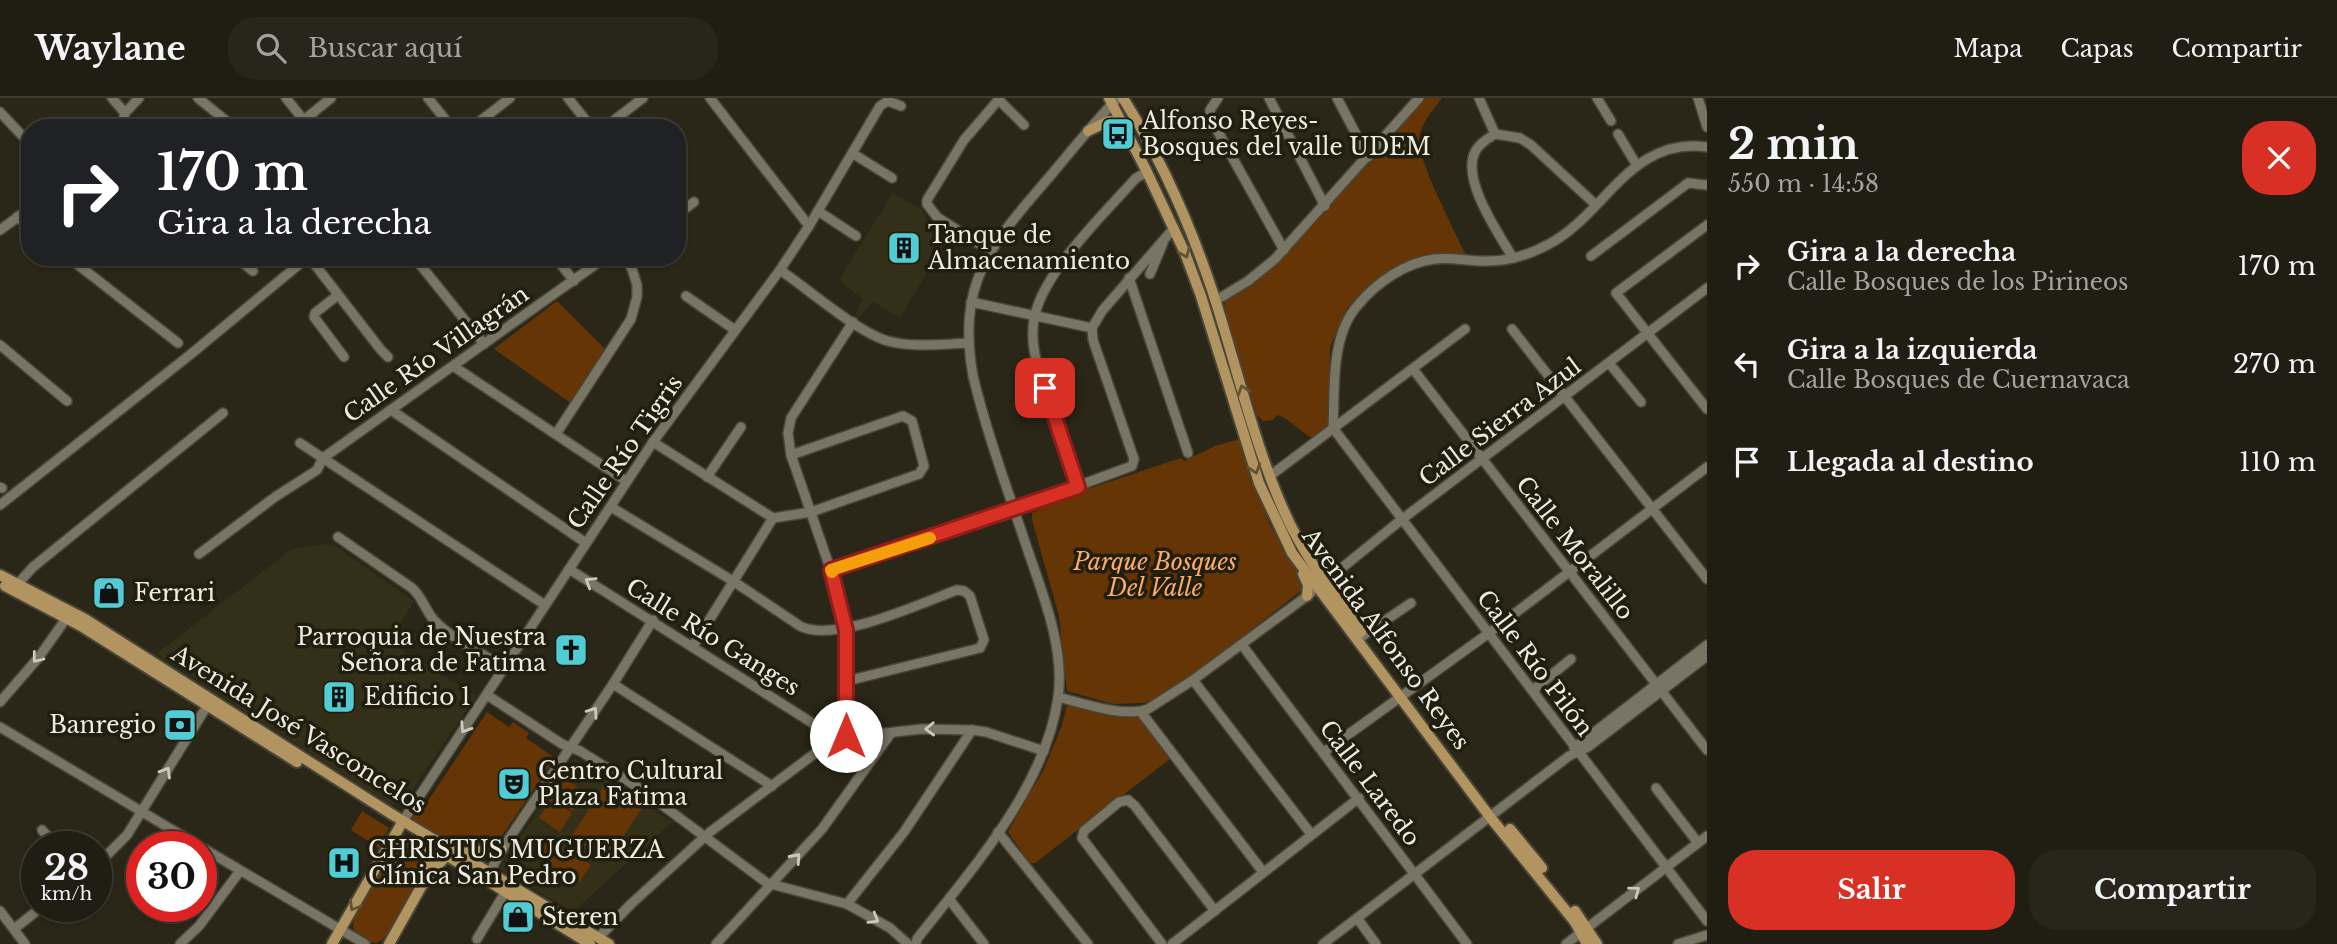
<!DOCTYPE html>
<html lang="es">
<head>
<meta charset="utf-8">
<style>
	body { margin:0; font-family:"Libre Baskerville",serif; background:#28261b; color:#f1f3f6; height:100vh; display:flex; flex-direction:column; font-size:26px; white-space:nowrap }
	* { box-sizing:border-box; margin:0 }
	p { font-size:23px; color:#a2a29f }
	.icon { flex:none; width:38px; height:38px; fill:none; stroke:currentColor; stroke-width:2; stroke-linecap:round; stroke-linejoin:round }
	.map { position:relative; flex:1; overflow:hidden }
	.drawer { display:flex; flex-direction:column; background:#201d12; width:630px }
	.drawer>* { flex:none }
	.hud { position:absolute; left:21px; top:21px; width:665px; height:147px; border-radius:28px; box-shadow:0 2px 5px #0004,0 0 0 2px #3d3b32; background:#202124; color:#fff; overflow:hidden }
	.speed { position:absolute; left:21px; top:733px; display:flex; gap:14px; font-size:35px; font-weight:700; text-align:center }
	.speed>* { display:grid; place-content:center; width:91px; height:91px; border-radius:50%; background:#201d12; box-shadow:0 2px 5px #0004,0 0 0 2px #3d3b32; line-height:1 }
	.speed small { font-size:18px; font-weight:400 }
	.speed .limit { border:10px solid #d22; background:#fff; color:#111 }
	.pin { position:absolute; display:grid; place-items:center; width:60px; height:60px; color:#fff; margin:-30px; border-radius:14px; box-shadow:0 4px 10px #0006 }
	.me { position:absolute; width:77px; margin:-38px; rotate:0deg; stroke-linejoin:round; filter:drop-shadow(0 0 5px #0008) }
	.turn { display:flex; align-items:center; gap:24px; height:147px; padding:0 21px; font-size:32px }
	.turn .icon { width:91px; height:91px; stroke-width:2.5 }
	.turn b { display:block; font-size:49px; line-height:60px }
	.round { display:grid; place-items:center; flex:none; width:74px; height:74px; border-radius:28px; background:#28261b }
	.overview { display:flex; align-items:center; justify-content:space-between; height:119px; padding:0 21px }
	h1 { font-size:42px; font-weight:800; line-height:52px }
	.button { display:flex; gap:14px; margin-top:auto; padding:14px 21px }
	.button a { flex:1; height:80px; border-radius:28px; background:#d93025; color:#fff; font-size:28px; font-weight:800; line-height:80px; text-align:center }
	.button a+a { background:#28261b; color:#f1f3f6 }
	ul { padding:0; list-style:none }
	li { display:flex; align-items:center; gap:21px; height:98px; padding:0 21px }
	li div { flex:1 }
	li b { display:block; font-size:26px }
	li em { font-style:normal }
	header { display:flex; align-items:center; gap:42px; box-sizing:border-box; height:98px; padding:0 35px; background:#201d12; border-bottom:2px solid #3d3b32 }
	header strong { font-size:33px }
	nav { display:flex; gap:38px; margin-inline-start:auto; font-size:24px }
	.search { width:490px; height:63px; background:#28261b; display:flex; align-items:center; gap:18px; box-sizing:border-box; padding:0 24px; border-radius:28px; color:#a2a29f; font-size:26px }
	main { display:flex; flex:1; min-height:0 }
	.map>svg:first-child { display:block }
	.built { fill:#332f19 }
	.green { fill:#663506 }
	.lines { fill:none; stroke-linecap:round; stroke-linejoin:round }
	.minor-casing { stroke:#484539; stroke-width:12 }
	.major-casing { stroke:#484539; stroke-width:14 }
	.minor { stroke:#797564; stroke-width:9 }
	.major { stroke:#b1945f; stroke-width:10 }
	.oneway { stroke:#615333 }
	.oneway2 { stroke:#cbc8bc }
	.route-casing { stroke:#8d1f18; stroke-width:18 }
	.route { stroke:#d93025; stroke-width:12 }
	.slow { stroke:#f59e0b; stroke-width:12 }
	.labels { text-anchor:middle; stroke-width:7; stroke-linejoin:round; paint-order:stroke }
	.poi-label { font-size:23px; fill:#eeece2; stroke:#201e0f; text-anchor:start }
	.street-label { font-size:23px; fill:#eeece2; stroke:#201e0f }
	.park-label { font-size:23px; font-style:italic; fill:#fca969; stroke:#201e0f }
</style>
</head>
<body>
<header>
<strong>Waylane</strong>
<div class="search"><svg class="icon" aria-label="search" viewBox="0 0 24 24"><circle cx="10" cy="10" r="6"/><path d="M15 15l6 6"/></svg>Buscar aquí</div>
<nav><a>Mapa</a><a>Capas</a><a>Compartir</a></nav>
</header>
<main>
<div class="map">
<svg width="1707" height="846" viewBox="0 0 1707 846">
	<rect width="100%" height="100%" fill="#2a2718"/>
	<g class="built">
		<path d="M893 95 922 111 928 124 950 136 900 220 873 203 859 220 855 217 863 201 844 187 840 180Z"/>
		<path d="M333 446 414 503 389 544 476 598 403 706 391 707 156 556 293 450Z"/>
		<path d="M574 660 672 724 573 814 501 772V768Z"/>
	</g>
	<g class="green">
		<path d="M1424 0H1442C1433 12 1420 26 1419 42 1417 60 1456 136 1466 157L1429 159 1402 168 1379 180 1347 210 1330 249 1329 331 1318 342C1303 338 1293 322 1277 317L1273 322 1263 323 1256 316 1224 212 1225 203 1273 167Z"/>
		<path d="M557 203 607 253 572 306 494 251Z"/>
		<path d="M1240 341 1269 425 1303 483 1302 492 1214 561 1156 601 1143 605 1113 606 1067 593 1059 518 1032 422V415L1076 395 1181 360 1184 363 1215 348Z"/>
		<path d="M1068 604 1136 615 1170 661 1035 765H1030L1008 734 1044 671 1061 630Z"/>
		<path d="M487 614 509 629 513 624 529 635 526 640 555 660 497 745 460 751 412 721 416 714 420 715Z"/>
		<path d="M565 681 585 694 573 713 552 700Z"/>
		<path d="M607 683 644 707 608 762 571 739Z"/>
		<path d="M551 701 572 715 560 734 539 720Z"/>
		<path d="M362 713 389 730 379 750 351 732Z"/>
		<path d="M550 740 591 767 579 785 537 758Z"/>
		<path d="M406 747 425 758V775L387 838 377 845 365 844 355 835 353 827 355 818 395 751Z"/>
	</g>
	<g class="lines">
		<defs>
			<g id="minor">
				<path d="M112 0 125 15"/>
				<path d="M198 0 235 30"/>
				<path d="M286 0 310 30"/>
				<path d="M428 0 452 30"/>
				<path d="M568 0 592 30"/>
				<path d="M710 0 809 128"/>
				<path d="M1218 0 1210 12 1212 23 1284 152"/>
				<path d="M1269 0 1325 108"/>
				<path d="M1337 0 1368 59"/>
				<path d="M1479 0 1495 36"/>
				<path d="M1597 0 1611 23"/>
				<path d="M1698 0 1707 29"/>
				<path d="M998 1 1024 27"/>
				<path d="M0 14 30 46"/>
				<path d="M304 22 331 0"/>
				<path d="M121 30 125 15 139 0"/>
				<path d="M471 30 510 0"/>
				<path d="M604 30 643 0"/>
				<path d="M1618 36 1636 66"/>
				<path d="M1707 49C1630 38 1605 117 1549 146 1529 157 1506 164 1483 163 1467 163 1451 159 1435 161 1406 164 1376 185 1358 207 1330 238 1335 291 1333 330L1707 823"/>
				<path d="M852 55 892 80"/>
				<path d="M818 113 856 138"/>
				<path d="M677 117 694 104"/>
				<path d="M17 119 30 129"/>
				<path d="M1707 127 1616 195 1707 311"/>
				<path d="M0 132 30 110"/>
				<path d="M990 153 937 119 927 106V102L964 42 1000 0"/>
				<path d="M1591 158 1688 85 1707 87"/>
				<path d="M68 159 178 245"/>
				<path d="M236 159 253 173"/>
				<path d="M309 159 381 252 388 259"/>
				<path d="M414 159 484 246"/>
				<path d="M555 159 574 183"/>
				<path d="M1513 160C1499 136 1461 82 1475 54 1479 46 1487 41 1495 36L1520 40 1531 47 1596 107"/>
				<path d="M421 168 432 159"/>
				<path d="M780 172C808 191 857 234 888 243 913 250 943 246 969 245"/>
				<path d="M1150 176 1163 145"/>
				<path d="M1129 180 1188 355"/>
				<path d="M338 197 315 215 314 219 344 259"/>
				<path d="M686 198 735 232"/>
				<path d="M1215 203 1248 183 1275 161 1419 0"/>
				<path d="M971 204 1092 230"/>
				<path d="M1512 231 1707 481"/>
				<path d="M0 247 67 303"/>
				<path d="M1609 265 1641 304"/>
				<path d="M453 268 626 383"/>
				<path d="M1413 271 1707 652"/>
				<path d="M391 312 586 445"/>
				<path d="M556 336 631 221 637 199V187L632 171 625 159"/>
				<path d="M653 344 773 420"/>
				<path d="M300 345 545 507"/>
				<path d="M323 360 606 159"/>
				<path d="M1270 378 1465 231"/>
				<path d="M707 379 741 329"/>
				<path d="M0 389 2 390"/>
				<path d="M1078 389 1037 265C1033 250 1031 233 1035 217 1045 172 1105 115 1136 80L1147 74"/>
				<path d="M0 407 191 256 308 159"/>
				<path d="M611 409 733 483 800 528C834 546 921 505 957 492L964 493 970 498 984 542 980 550 847 583"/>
				<path d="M773 420 811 414 919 376 924 368 912 323 903 318 791 357"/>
				<path d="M338 439 412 490C423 500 425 512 434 522 449 539 485 557 504 570"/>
				<path d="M199 456 275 399 317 372 323 360"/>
				<path d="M569 471 836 640"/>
				<path d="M831 473 1015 411 1132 368 1134 361 1093 242 1092 230 1102 213 1174 130"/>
				<path d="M1322 486 1401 422 1707 190"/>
				<path d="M15 489 33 469 223 315"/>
				<path d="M1358 541 1411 505"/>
				<path d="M1242 547 1467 846"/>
				<path d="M693 548 773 420"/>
				<path d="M1193 582 1311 736"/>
				<path d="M613 586 772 688"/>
				<path d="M1533 592 1571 561"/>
				<path d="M487 597 562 646 580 653 642 692 767 785 847 806 890 830 908 846"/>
				<path d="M1058 599C1082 605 1124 620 1148 611L1193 582 1311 495"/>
				<path d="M0 604 39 559 70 515"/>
				<path d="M1141 614 1263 774"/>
				<path d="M0 629 201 749"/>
				<path d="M846 638V532L831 473 791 357 788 335 791 320 853 224"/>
				<path d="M1574 650 1707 547"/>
				<path d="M1324 654 1489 535 1707 369"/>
				<path d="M1656 690 1698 745"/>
				<path d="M403 723 653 344 780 172 809 128 880 8 888 3 901 8"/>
				<path d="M42 732 57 749"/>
				<path d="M998 734 1088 846"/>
				<path d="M201 749 365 846"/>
				<path d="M96 768 127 737 207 608"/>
				<path d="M490 774 502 751 613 586 653 522"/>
				<path d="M949 801 984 846"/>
				<path d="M847 806 904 734 972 632"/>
				<path d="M0 813 25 846"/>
				<path d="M1357 820 1376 846"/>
				<path d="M14 831 43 808"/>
				<path d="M598 840 631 806 710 734 834 641 921 631 972 632 986 634 1044 653"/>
				<path d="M477 841 509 788"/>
				<path d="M180 846 199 828 240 773"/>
				<path d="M716 846 822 731 891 635"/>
				<path d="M916 846 917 841C971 772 1045 690 1058 600 1065 550 1043 497 1027 450 1008 393 987 336 973 278 956 181 993 145 1051 77 1073 51 1094 24 1118 0"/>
				<path d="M1162 846 1082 740 1084 733 1119 704 1128 702 1135 708 1215 813"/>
				<path d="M1172 846 1359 700"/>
				<path d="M1323 846 1569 658 1588 649 1707 558"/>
				<path d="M1566 846 1707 738"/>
				<path d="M1678 846 1707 837"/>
			</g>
			<g id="major">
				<path d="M1109 0 1147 74 1185 155 1201 198 1259 385 1292 455 1490 719 1575 824 1587 846"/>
				<path d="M1123 0C1160 59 1190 126 1212 192 1237 268 1256 357 1291 428 1310 466 1336 500 1361 534"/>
				<path d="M1088 33 1109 23 1122 24"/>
				<path d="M1303 476 1308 487 1307 498"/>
				<path d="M0 477 85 521 393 717 609 846"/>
				<path d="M5 488 81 528 297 664"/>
				<path d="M1510 731 1542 770"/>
				<path d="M420 741 590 846"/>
				<path d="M388 750C405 742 420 742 429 762L427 777"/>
				<path d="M1575 813 1597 846"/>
				<path d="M332 846 403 723"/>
				<path d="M389 846 426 780 448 756 502 751"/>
			</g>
		</defs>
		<use href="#minor" class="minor-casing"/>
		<use href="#major" class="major-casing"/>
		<use href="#minor" class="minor"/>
		<use href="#major" class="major"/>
	</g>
	<defs><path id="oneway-chevron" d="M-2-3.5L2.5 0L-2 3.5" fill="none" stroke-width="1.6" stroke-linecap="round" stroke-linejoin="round" transform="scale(1.75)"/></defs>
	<g class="oneway">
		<use href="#oneway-chevron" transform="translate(1185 155) rotate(67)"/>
		<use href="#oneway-chevron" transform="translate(1243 292) rotate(-107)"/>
		<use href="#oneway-chevron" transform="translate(1255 371) rotate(73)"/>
		<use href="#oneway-chevron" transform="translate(354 808) rotate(120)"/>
	</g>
	<g class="oneway2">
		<use href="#oneway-chevron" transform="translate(590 484) rotate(-148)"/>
		<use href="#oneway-chevron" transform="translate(37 560) rotate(128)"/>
		<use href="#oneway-chevron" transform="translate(593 614) rotate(-55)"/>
		<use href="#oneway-chevron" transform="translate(465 630) rotate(123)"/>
		<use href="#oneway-chevron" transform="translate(930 631) rotate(178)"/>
		<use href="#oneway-chevron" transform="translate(166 674) rotate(-59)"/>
		<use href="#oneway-chevron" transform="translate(796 760) rotate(-48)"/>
		<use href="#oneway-chevron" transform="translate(1635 793) rotate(-37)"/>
		<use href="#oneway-chevron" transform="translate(874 821) rotate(31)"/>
	</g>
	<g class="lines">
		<defs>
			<path id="route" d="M846 638V532L831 472 1078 389 1045 290"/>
		</defs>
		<use href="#route" class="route-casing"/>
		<use href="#route" class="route"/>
		<path class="slow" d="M832 474 831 472 930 440"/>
	</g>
	<defs>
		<symbol id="bus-square" viewBox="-11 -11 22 22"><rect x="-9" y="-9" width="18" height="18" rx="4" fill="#51ccd5" stroke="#201e0f"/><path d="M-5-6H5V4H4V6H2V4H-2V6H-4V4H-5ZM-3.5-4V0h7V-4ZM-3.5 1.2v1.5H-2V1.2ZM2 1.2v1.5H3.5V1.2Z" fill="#111"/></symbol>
		<symbol id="building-square" viewBox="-11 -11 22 22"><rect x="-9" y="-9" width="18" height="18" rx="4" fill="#51ccd5" stroke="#201e0f"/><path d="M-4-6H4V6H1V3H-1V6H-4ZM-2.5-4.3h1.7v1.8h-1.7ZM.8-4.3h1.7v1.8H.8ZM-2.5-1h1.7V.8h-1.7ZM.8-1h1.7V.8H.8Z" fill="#111"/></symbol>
		<symbol id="shop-square" viewBox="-11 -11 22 22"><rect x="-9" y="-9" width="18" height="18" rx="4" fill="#51ccd5" stroke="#201e0f"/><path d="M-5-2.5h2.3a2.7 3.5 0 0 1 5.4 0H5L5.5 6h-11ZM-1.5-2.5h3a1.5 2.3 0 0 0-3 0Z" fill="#111"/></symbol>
		<symbol id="church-square" viewBox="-11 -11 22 22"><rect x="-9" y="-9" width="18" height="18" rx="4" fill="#51ccd5" stroke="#201e0f"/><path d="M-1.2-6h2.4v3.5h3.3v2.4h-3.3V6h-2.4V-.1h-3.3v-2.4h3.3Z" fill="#111"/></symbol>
		<symbol id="bank-square" viewBox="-11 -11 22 22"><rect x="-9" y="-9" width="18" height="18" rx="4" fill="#51ccd5" stroke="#201e0f"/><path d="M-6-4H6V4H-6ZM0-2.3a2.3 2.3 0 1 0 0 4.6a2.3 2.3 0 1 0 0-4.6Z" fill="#111"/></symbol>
		<symbol id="theatre-square" viewBox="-11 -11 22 22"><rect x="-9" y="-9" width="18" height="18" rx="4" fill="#51ccd5" stroke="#201e0f"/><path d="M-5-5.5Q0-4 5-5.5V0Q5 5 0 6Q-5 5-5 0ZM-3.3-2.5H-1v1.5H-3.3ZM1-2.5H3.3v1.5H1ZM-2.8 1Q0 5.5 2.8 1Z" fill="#111"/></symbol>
		<symbol id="hospital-square" viewBox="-11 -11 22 22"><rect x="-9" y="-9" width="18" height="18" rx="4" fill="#51ccd5" stroke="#201e0f"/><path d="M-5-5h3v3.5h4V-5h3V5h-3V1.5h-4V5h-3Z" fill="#111"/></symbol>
	</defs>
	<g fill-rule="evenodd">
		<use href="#bus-square" x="1099" y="17" width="38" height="38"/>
		<use href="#building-square" x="885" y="131" width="38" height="38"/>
		<use href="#shop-square" x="90" y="476" width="38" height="38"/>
		<use href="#church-square" x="552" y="533" width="38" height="38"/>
		<use href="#building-square" x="320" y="580" width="38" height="38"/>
		<use href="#bank-square" x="161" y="608" width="38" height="38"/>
		<use href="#theatre-square" x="495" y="667" width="38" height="38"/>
		<use href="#hospital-square" x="325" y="746" width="38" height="38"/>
		<use href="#shop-square" x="499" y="800" width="38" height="38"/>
	</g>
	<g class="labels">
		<g class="poi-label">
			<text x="1142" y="31">Alfonso Reyes-<tspan x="1142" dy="26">Bosques del valle UDEM</tspan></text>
			<text x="928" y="145">Tanque de<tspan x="928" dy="26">Almacenamiento</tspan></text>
			<text x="134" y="503">Ferrari</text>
			<text x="546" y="547" text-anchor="end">Parroquia de Nuestra<tspan x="546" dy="26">Señora de Fatima</tspan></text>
			<text x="364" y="607">Edificio 1</text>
			<text x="156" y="635" text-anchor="end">Banregio</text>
			<text x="538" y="681">Centro Cultural<tspan x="538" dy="26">Plaza Fatima</tspan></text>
			<text x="368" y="760">CHRISTUS MUGUERZA<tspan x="368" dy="26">Clínica San Pedro</tspan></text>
			<text x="542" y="827">Steren</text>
		</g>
		<g class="street-label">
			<text transform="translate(436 256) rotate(-35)" y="8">Calle Río Villagrán</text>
			<text transform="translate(1500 324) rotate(-37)" y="8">Calle Sierra Azul</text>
			<text transform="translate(625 354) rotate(-55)" y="8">Calle Río Tigris</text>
			<text transform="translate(1575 450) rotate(52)" y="8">Calle Moralillo</text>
			<text transform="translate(713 539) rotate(32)" y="8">Calle Río Ganges</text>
			<text transform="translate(1386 541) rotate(54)" y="8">Avenida Alfonso Reyes</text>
			<text transform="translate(1535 565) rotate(53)" y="8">Calle Río Pilón</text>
			<text transform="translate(299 631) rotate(32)" y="8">Avenida José Vasconcelos</text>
			<text transform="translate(1370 685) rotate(53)" y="8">Calle Laredo</text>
		</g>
		<g class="park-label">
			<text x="1155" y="472">Parque Bosques<tspan x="1155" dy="26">Del Valle</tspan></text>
		</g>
	</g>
</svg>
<div class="speed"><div>28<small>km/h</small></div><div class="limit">30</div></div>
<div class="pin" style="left:1045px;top:290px;background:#d93025"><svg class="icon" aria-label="arrive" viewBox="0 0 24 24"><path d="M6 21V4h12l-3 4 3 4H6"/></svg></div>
<svg class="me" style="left:846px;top:638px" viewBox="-20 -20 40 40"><circle r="19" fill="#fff"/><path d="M0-13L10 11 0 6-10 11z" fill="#d93025"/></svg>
<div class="hud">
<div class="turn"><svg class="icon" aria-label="right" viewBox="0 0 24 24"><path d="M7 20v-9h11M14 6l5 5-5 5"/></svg><div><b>170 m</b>Gira a la derecha</div></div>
</div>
</div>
<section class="drawer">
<div class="overview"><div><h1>2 min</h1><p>550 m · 14:58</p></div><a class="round" style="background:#d93025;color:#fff"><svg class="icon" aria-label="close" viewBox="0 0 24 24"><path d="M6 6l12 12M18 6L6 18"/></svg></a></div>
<ul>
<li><svg class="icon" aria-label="right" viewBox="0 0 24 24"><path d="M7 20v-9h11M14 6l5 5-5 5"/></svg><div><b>Gira a la derecha</b><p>Calle Bosques de los Pirineos</p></div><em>170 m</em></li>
<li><svg class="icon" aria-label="left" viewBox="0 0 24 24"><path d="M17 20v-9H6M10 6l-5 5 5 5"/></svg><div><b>Gira a la izquierda</b><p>Calle Bosques de Cuernavaca</p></div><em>270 m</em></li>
<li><svg class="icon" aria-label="arrive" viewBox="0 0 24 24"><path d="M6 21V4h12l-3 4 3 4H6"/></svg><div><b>Llegada al destino</b></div><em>110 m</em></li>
</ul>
<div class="button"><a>Salir</a><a>Compartir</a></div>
</section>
</main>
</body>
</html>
